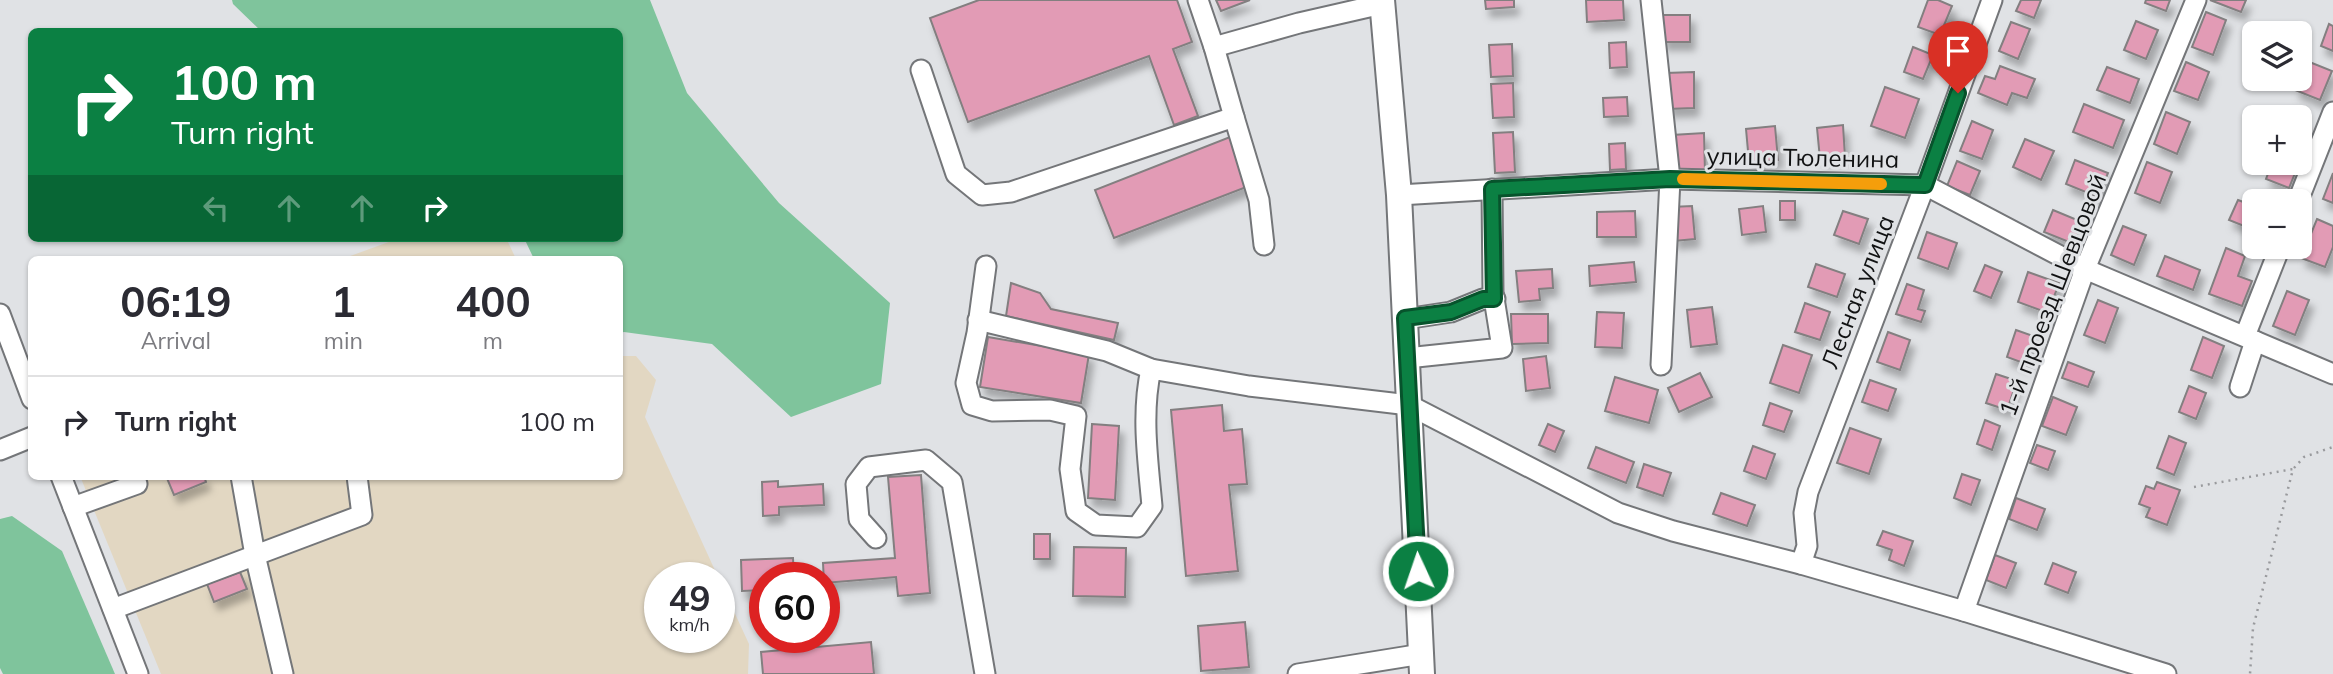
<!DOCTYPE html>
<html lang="en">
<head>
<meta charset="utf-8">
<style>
	body { margin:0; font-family:Mulish,sans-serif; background:#f7f7f7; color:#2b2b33; height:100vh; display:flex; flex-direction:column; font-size:26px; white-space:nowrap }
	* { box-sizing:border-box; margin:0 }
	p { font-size:23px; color:#7c7c81 }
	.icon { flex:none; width:38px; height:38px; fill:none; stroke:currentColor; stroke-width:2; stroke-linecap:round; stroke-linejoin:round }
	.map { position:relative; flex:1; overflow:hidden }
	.panel { position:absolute; left:28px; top:256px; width:595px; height:224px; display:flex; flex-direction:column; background:#fff; border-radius:10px; box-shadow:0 2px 5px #0004 }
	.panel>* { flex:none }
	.guide { position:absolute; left:28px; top:28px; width:595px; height:214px; border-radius:10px; box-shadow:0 2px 5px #0004; background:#0b8043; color:#fff; overflow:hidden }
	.buttons { position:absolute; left:2242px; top:21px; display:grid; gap:14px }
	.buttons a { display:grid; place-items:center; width:70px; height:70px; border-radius:10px; background:#fff; box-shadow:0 2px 5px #0004; font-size:35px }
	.speed { position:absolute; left:644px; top:562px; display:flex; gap:14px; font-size:35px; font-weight:700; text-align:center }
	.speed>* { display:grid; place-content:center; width:91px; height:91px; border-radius:50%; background:#fff; box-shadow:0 2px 5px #0004; line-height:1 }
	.speed small { font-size:18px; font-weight:400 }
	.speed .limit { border:10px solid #d22; background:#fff; color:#111 }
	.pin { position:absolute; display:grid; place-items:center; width:60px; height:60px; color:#fff; margin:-72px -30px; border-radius:50% 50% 50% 0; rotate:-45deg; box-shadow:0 0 7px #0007 }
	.pin .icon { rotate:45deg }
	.me { position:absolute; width:77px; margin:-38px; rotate:357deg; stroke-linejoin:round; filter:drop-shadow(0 0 5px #0008) }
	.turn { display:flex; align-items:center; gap:24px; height:147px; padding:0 28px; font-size:32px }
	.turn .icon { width:91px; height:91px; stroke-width:2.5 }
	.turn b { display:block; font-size:49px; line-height:60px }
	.lanes { display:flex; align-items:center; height:66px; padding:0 28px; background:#0003; justify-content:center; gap:35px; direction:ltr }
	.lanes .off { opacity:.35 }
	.eta { display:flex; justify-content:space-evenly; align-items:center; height:119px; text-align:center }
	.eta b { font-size:42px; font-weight:700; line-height:49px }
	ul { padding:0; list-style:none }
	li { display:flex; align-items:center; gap:21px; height:91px; padding:0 28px; border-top:2px solid #e1e1e2 }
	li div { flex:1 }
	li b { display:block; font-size:26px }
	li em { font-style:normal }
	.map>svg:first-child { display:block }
	.industrial { fill:#e2d7c2 }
	.forest { fill:#7fc49c }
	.building { fill:#e29bb5; stroke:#837f80; stroke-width:2; filter:url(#shadow) }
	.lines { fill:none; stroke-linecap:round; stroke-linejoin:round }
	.minor-casing { stroke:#747679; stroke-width:23 }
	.major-casing { stroke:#747679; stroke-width:28 }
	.path { stroke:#999a9d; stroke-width:2.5; stroke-dasharray:2 5; stroke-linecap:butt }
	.minor { stroke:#fff; stroke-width:19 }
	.major { stroke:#fff; stroke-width:24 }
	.route-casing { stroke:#07532c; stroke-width:18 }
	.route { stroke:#0b8043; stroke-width:12 }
	.slow { stroke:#f59e0b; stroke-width:12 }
	.labels { text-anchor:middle; stroke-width:6; stroke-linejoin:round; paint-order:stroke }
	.street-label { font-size:24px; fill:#111213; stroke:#e0e2e5 }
</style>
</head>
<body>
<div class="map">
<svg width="2333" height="674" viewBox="0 0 2333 674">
	<defs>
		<filter id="shadow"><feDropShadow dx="4.5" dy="8" stdDeviation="3.5" flood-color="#0004"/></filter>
	</defs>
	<rect width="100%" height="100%" fill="#e0e2e5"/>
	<g class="industrial">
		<path d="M397 239 507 240 516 259H342Z"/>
		<path d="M620 356H636L656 380 645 417 718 577 660 578V637H719V579L749 644 748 674H161L80 476H620Z"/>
	</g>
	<g class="forest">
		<path d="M232 0H650L687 93 779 203 890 303 881 384 791 417 712 344 624 332 620 333V259H534L524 238H620V32L261 31 233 4Z"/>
		<path d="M12 516 62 551 115 674H3L0 668V519Z"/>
	</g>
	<g class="building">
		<path d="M979 0H1177L1192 42 1173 49 1198 116 1174 125 1149 56 968 122 930 18Z"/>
		<path d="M1216 0H1250L1221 11Z"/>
		<path d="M1485 0H1514V7L1486 9Z"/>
		<path d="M1586 0H1623L1624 20 1587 22Z"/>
		<path d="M1928 0H1938L1952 6 1940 35 1918 27Z"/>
		<path d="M2021 0H2041L2034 18 2016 11Z"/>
		<path d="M2146 0H2170L2166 11 2145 3Z"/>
		<path d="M2210 0H2246L2241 12Z"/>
		<path d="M2206 12 2226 20 2213 55 2192 47Z"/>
		<rect x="1662" y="15" width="28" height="27"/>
		<path d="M2136 21 2158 30 2146 59 2124 50Z"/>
		<path d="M2011 22 2030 29 2018 59 1999 51Z"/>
		<path d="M2329 24 2333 26V51L2321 46Z"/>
		<path d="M1626 42 1627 67 1610 68 1609 43Z"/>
		<path d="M1512 44 1513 76 1491 77 1489 45Z"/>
		<path d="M1913 47 1933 55 1923 79 1904 72Z"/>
		<path d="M2307 61 2332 71 2320 100 2295 90Z"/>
		<path d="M2186 62 2209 72 2198 100 2174 91Z"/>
		<path d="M2000 66 2035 79 2027 98 2012 93 2007 105 1978 93 1985 76 1995 79Z"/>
		<path d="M2107 67 2139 79 2130 103 2097 90Z"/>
		<path d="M1694 72V108L1667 109 1666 73Z"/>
		<path d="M1513 83 1514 117 1493 118 1491 84Z"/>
		<path d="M1885 87 1919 99 1905 138 1871 126Z"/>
		<path d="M1627 97 1628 116 1604 117 1603 98Z"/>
		<path d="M2084 104 2124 120 2113 148 2073 132Z"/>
		<path d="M2166 112 2190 122 2177 154 2154 144Z"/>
		<path d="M1972 121 1993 130 1982 159 1960 151Z"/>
		<path d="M2300 121 2308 124 2301 141H2300Z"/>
		<path d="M1843 125 1845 157 1820 159 1817 128Z"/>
		<path d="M1775 126 1778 160 1749 162 1746 129Z"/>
		<path d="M1513 132 1515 172 1495 173 1493 133Z"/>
		<path d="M1704 133 1705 172 1673 173 1672 135Z"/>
		<path d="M1230 137 1249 186 1114 238 1095 190Z"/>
		<path d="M2025 139 2054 151 2041 180 2013 167Z"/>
		<path d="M1625 143 1626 169 1610 170 1609 144Z"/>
		<path d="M2075 160 2108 173 2098 197 2066 184Z"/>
		<path d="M1957 161 1980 171 1970 195 1947 186Z"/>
		<path d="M2147 162 2172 172 2160 203 2135 193Z"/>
		<path d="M2272 163H2299L2289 188 2266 179Z"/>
		<path d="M2333 173V203L2323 199Z"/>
		<path d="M2238 200 2254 206V230L2229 220Z"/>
		<rect x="1780" y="201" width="15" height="19"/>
		<path d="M1692 206 1695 239 1674 241 1671 207Z"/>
		<path d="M1763 206 1766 232 1742 235 1739 209Z"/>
		<path d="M2053 210 2082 222 2074 244 2044 232Z"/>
		<path d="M1635 211 1636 237H1597V212Z"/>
		<path d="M1843 211 1868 219 1859 244 1834 235Z"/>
		<path d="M2317 219 2333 226V247L2325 267 2301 258Z"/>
		<path d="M2123 226 2146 235 2134 265 2111 255Z"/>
		<path d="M1927 232 1957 243 1948 269 1918 258Z"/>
		<path d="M2226 248 2245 256 2238 276 2252 281 2242 306 2209 294Z"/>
		<path d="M2165 256 2200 270 2193 290 2157 276Z"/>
		<path d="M1634 262 1636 282 1590 286 1589 266Z"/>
		<path d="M1816 264 1845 274 1837 297 1808 287Z"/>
		<path d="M1985 265 2002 272 1991 298 1974 291Z"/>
		<path d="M1552 269 1553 288 1539 289 1540 300 1519 302 1516 271Z"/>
		<path d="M2028 272 2059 283 2048 313 2018 302Z"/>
		<path d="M1011 283 1040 293 1051 309 1118 323 1114 340 1006 316Z"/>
		<path d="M1907 284 1924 290 1918 309 1925 311 1921 322 1896 314Z"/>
		<path d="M2287 291 2309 300 2295 335 2273 326Z"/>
		<path d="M2098 300 2118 308 2105 343 2084 335Z"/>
		<path d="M1805 303 1830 312 1820 340 1795 332Z"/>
		<path d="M1712 307 1717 344 1691 347 1687 310Z"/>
		<path d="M1597 312 1624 313 1622 348 1595 347Z"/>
		<path d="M1511 314H1548V343L1512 344Z"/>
		<path d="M2016 330 2036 337 2026 364 2007 357Z"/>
		<path d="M1888 332 1910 340 1900 370 1877 362Z"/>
		<path d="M988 337 1089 354 1081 403 980 387Z"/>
		<path d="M2203 337 2224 346 2212 378 2191 370Z"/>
		<path d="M1783 345 1812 355 1799 393 1770 383Z"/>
		<path d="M1546 356 1550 388 1526 391 1523 359Z"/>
		<path d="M2068 362 2094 372 2088 387 2062 378Z"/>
		<path d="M1700 373 1712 397 1679 412 1668 388Z"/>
		<path d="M1996 374 2017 381 2007 410 1986 403Z"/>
		<path d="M1615 377 1658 390 1649 423 1605 411Z"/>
		<path d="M1870 380 1896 389 1888 411 1862 402Z"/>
		<path d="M2189 386 2206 393 2196 419 2179 412Z"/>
		<path d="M2053 397 2077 407 2066 435 2042 426Z"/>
		<path d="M1770 403 1792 411 1784 432 1763 425Z"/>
		<path d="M1222 405 1224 431 1242 429 1247 484 1229 485 1238 571 1186 576 1171 410Z"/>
		<path d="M1985 420 2000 426 1992 450 1977 444Z"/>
		<path d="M1092 424 1119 426 1115 500 1088 498Z"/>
		<path d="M1548 424 1564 431 1555 452 1539 445Z"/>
		<path d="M1850 428 1881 439 1869 474 1837 463Z"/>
		<path d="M2169 436 2186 443 2174 475 2157 468Z"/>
		<path d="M2037 445 2055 451 2048 470 2030 463Z"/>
		<path d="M1753 446 1775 454 1766 479 1744 471Z"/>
		<path d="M1596 447 1634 462 1626 483 1588 468Z"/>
		<path d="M1644 464 1671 473 1663 496 1637 487Z"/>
		<path d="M1962 474 1980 480 1971 505 1954 498Z"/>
		<path d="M921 475 930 593 898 596 896 577 824 583 823 563 895 558 888 477Z"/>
		<path d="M166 476H204L206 482 174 495Z"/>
		<path d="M778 481V487L823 484 824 505 779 507V515L763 516 762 482Z"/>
		<path d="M2157 482 2180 490 2167 525 2146 517 2150 508 2139 504 2146 486 2154 489Z"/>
		<path d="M1721 493 1755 505 1747 526 1713 514Z"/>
		<path d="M2016 498 2045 509 2037 530 2009 519Z"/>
		<path d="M1883 531 1913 541 1904 566 1889 560 1892 550 1877 545Z"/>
		<rect x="1034" y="534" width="16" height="25"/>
		<path d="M1074 547 1126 548 1125 597 1073 596Z"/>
		<path d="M1995 555 2016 563 2006 588 1986 580Z"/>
		<path d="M793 558 794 578H765V590L742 591 741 560Z"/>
		<path d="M2053 563 2076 572 2068 593 2045 584Z"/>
		<path d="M240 572 247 589 214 602 207 584Z"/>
		<path d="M1245 622 1249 667 1201 671 1198 626Z"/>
		<path d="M871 642 874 674H763L761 652Z"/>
	</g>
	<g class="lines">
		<defs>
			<g id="minor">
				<path d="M1198 0 1214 47"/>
				<path d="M1651 0 1670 179 1661 365"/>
				<path d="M921 70 956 174 982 195 1011 192 1234 117 1214 47 1299 23 1382 4"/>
				<path d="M1234 117 1259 200 1264 245"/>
				<path d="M1399 195 1670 179 1925 185 2085 269 2333 374"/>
				<path d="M2298 201 2333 112"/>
				<path d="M986 266 977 333 966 383 972 405 992 411 1050 410 1076 416 1070 469 1076 511 1096 525 1137 527 1152 506C1148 461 1141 414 1151 369L1249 386 1409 405 1618 513 1673 531 1801 564 1964 611 2166 674"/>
				<path d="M0 314 32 399"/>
				<path d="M1405 319 1451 312 1483 299H1495"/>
				<path d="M978 320 1107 351 1151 369"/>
				<path d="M2245 336 2280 247"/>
				<path d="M1407 358 1502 348 1493 292 1492 189"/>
				<path d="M2240 387 2255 341"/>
				<path d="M0 450 32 437"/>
				<path d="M61 476 138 674"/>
				<path d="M241 476 255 555 283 674"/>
				<path d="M73 507 137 484"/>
				<path d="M876 538 859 519 856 484 869 467 926 460 952 482 985 674"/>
				<path d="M1801 564 1807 546 1804 513 1808 492 1925 185 1992 0"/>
				<path d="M113 609 362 515 357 476"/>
				<path d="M1964 611 2085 269 2196 0"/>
				<path d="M1298 674 1422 654"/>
			</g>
			<path id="major" d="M1382 0 1399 195 1422 674"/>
		</defs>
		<use href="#minor" class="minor-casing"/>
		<use href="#major" class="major-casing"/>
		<g class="path">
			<path d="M2294 468 2304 457 2333 447"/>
			<path d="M2194 487 2293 469 2253 628 2250 674"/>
		</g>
		<use href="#minor" class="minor"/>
		<use href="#major" class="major"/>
	</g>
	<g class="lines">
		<defs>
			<path id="route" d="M1418 571 1405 318 1451 312 1483 299H1494L1492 189 1670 179 1925 185 1958 93"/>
		</defs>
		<use href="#route" class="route-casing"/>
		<use href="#route" class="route"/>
		<path class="slow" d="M1683 179 1881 184"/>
	</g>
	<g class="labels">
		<g class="street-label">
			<text transform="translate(1803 158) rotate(1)" y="8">улица Тюленина</text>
			<text transform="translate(1858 292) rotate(-69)" y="8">Лесная улица</text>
			<text transform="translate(2053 295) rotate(-69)" y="8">1-й проезд Шевцовой</text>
		</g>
	</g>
</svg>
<div class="buttons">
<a><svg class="icon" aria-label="layers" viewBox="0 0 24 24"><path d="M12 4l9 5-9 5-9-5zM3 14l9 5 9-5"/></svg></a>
<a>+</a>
<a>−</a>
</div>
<div class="speed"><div>49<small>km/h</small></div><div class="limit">60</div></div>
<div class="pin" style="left:1958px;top:93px;background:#d93025"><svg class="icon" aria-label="arrive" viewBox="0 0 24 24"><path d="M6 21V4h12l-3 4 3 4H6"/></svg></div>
<svg class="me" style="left:1418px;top:571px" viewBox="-20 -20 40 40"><circle r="17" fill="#0b8043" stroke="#fff" stroke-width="3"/><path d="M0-11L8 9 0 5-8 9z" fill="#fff"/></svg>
<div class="guide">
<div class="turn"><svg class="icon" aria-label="right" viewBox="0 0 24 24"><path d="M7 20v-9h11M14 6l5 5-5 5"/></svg><div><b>100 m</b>Turn right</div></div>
<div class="lanes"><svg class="icon off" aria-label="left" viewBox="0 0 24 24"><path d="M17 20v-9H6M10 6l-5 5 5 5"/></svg><svg class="icon off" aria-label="ahead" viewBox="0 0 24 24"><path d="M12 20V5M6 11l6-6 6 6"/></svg><svg class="icon off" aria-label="ahead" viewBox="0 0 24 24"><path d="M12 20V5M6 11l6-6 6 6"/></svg><svg class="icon" aria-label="right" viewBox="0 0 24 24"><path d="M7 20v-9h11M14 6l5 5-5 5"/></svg></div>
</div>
<section class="panel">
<div class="eta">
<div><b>06:19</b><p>Arrival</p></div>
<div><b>1</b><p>min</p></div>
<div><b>400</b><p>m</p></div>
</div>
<ul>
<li><svg class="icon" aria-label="right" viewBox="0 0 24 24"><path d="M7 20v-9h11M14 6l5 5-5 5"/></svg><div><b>Turn right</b></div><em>100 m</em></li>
</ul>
</section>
</div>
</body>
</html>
